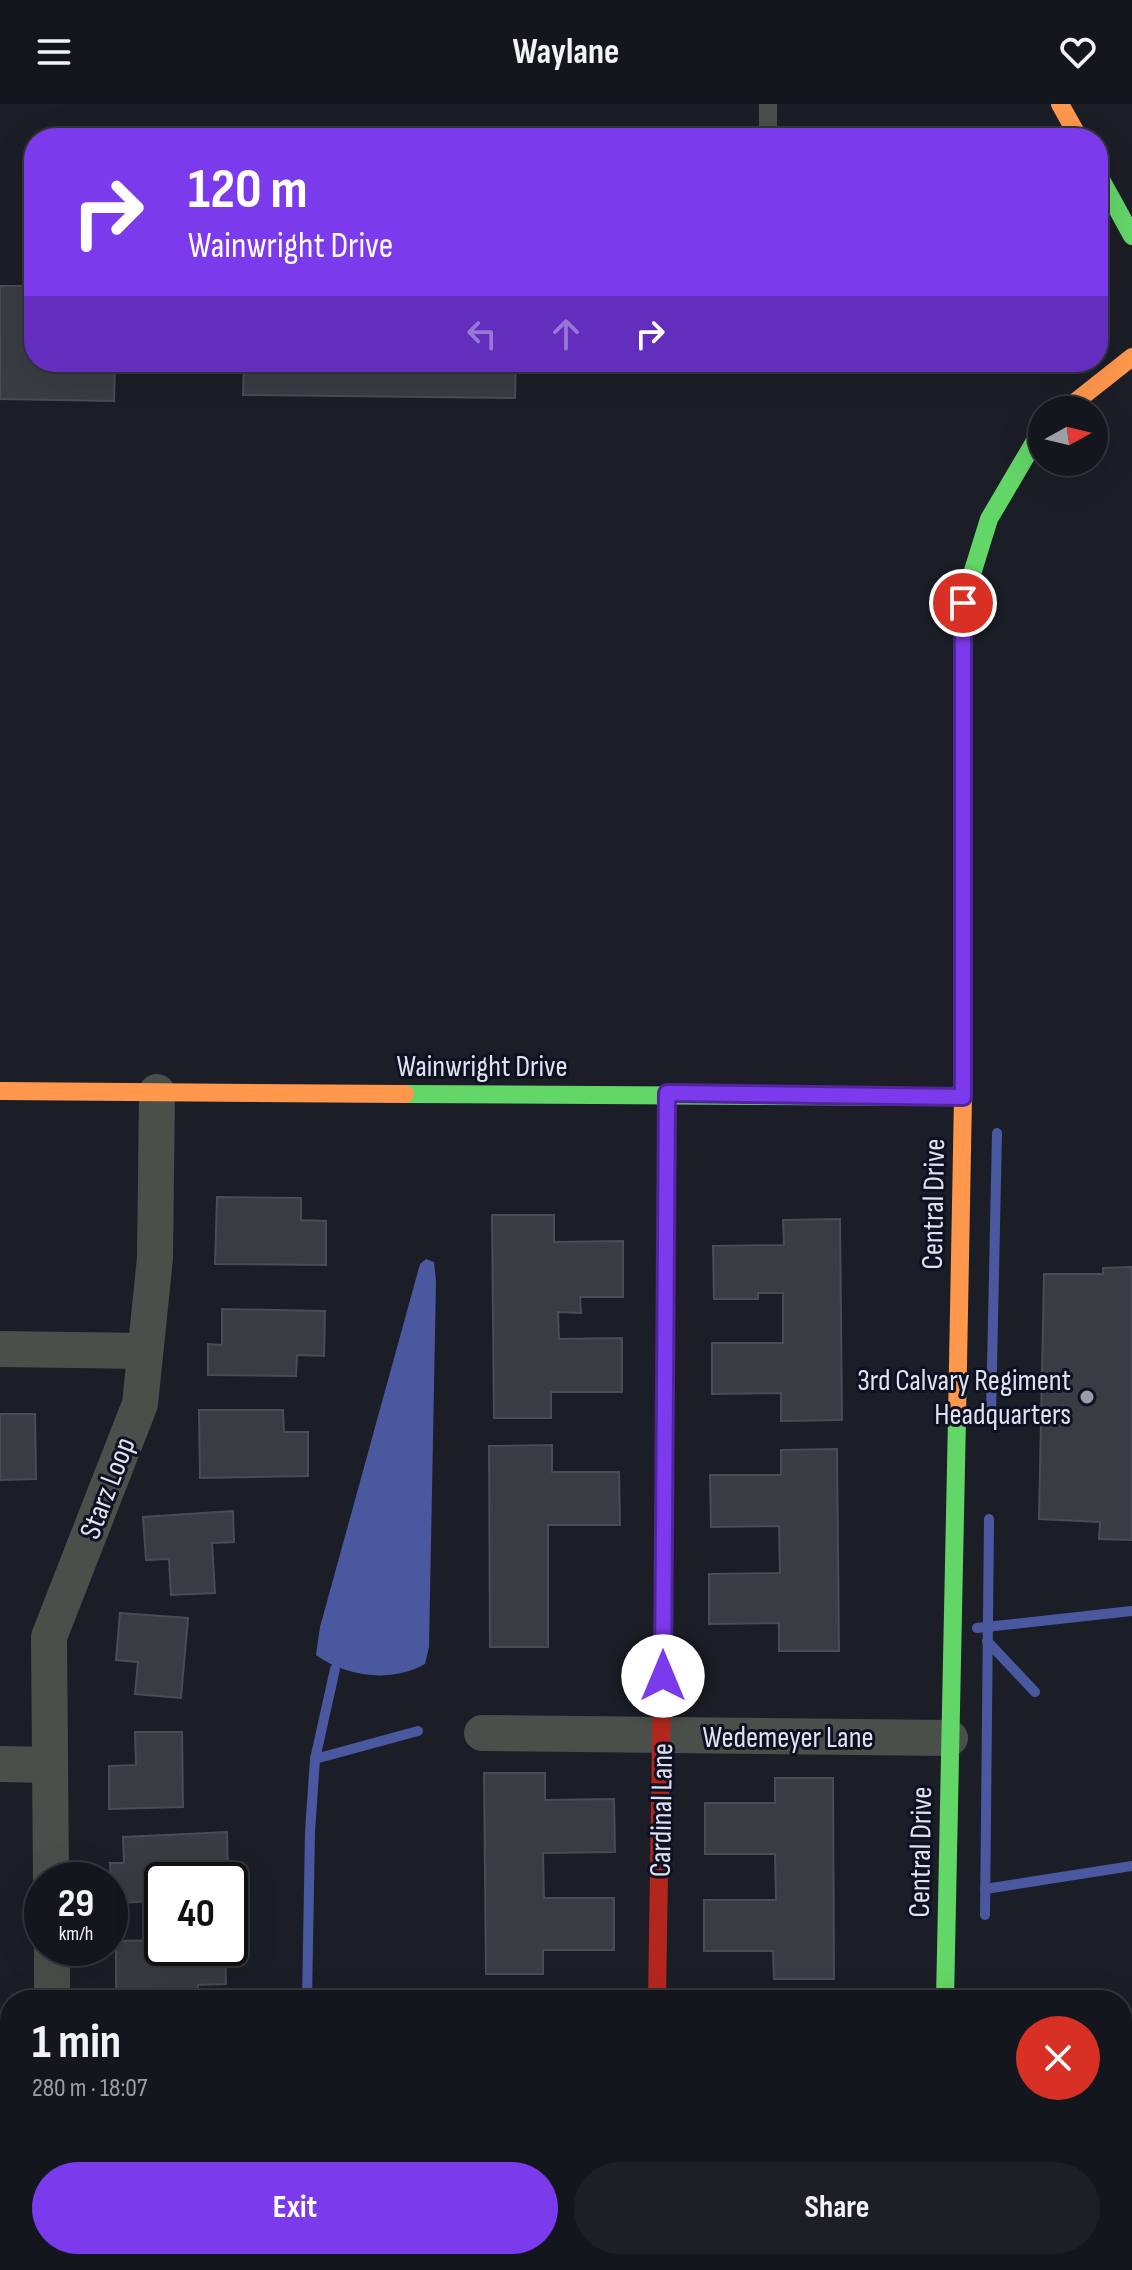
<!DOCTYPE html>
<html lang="en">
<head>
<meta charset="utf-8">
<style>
	body { margin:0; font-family:"Sofia Sans Condensed",sans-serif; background:#1d1f26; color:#f1f3f6; height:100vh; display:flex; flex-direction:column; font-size:30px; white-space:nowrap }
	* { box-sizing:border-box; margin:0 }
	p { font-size:26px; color:#9d9fa4 }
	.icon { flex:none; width:44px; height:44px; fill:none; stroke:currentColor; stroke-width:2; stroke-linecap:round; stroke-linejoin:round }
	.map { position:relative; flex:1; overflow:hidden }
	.details { position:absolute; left:0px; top:1886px; width:1132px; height:280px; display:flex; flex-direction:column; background:#14161d; border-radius:32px 32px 0 0; box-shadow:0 8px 32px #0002,0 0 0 2px #33353b }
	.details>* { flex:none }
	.banner { position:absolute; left:24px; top:24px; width:1084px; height:244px; border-radius:32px; box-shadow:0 8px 32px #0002,0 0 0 2px #33353b; background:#7c3aed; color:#fff; overflow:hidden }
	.needle { width:52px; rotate:82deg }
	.controls { position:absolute; left:1028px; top:292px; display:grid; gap:16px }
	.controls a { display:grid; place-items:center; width:80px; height:80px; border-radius:50%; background:#14161d; box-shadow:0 8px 32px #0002,0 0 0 2px #33353b; font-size:40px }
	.speed { position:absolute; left:24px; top:1758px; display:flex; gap:16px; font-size:40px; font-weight:700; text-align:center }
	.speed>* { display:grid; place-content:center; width:104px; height:104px; border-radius:50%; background:#14161d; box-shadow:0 8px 32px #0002,0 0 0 2px #33353b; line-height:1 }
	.speed small { font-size:20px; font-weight:400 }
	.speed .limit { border:4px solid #111; border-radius:12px; background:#fff; color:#111 }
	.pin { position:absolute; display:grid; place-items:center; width:68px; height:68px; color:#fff; margin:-34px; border:4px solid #fff; border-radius:50%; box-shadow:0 2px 8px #0007 }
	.me { position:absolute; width:88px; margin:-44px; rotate:0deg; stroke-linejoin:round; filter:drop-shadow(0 0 6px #0008) }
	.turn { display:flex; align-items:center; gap:28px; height:168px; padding:0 32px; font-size:36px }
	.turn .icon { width:104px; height:104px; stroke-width:2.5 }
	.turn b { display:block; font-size:56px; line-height:68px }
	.lanes { display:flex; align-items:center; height:76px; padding:0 32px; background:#0003; justify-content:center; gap:40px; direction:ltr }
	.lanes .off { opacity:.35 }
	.round { display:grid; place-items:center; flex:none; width:84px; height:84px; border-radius:42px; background:#1d1f26 }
	.head { display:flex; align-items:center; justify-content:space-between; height:136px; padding:0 32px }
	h1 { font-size:48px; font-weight:700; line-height:60px }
	.button { display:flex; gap:16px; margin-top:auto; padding:16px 32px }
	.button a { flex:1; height:92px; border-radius:48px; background:#7c3aed; color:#fff; font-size:32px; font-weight:700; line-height:92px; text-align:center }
	.button a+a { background:#1d1f26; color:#f1f3f6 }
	header { display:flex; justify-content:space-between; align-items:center; height:104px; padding:0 32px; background:#14161d; font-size:36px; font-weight:700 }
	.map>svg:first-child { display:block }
	.green { fill:#22340e }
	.water { fill:#4a589f }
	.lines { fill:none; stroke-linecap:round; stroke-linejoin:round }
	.stream { stroke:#4a589f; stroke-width:10 }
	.building { fill:#393c43; stroke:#494c54; stroke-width:2 }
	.path { stroke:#4e514f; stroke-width:5; stroke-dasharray:2 6; stroke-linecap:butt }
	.lane { stroke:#4a5049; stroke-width:18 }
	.street { stroke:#4a5049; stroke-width:36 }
	.fast { stroke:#63d668; stroke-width:18 }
	.slow { stroke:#ff974d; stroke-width:18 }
	.jam { stroke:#b3261e; stroke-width:18 }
	.route-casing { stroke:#51269a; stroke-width:20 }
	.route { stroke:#7c3aed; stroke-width:14 }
	.poi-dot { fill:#9a9da9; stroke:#0d1122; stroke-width:3 }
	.labels { text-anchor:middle; stroke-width:6; stroke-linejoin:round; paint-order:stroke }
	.street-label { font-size:30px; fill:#dfe2ef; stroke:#0d1122 }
	.poi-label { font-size:30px; fill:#dfe2ef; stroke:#0d1122; text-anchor:end }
</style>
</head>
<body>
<header><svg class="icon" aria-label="menu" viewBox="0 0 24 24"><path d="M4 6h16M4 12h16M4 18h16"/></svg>Waylane<svg class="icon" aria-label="heart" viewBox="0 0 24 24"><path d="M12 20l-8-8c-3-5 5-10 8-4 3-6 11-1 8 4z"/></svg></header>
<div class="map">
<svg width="1132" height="2166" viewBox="0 0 1132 2166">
	<rect width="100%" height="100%" fill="#1b1e27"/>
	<path class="green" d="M1122 2038H1132V2166H1058V2156H1122Z"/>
	<path class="water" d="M426 1155 434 1158 436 1177 429 1543 425 1560C392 1579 346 1573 316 1551L320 1523 420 1160Z"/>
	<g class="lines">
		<g class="stream">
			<path d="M991 1310 997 1029"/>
			<path d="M977 1524 1132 1507"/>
			<path d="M987 1537 1035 1588"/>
			<path d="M315 1655 335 1565"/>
			<path d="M985 1785 1132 1762"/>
			<path d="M985 1811 989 1415"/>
			<path d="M307 1896 310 1728 315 1655 418 1627"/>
			<path d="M281 2166 287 2156"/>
		</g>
	</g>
	<g class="building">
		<path d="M0 182H34V258H115L114 297 0 295Z"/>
		<path d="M244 258H516L515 294 243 291Z"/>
		<path d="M217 1093 301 1094V1116L326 1117V1161L215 1160Z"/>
		<path d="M492 1111H554V1138L623 1137V1193H580L581 1209 558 1208 559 1235 622 1234V1288H551V1314H494Z"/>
		<path d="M840 1115 842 1316 781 1317V1289L712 1290V1239H783V1189H758V1195H714L713 1142 784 1141 783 1116Z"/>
		<path d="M1132 1163V1436L1099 1435 1100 1418 1039 1415 1044 1170H1103V1164Z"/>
		<path d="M222 1205 325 1207 324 1252 297 1251 296 1272 208 1271V1240L222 1241Z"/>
		<path d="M199 1306H283L284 1328H308V1372L200 1374Z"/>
		<path d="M0 1310H35L36 1375 0 1376Z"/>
		<path d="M552 1341V1368H619L620 1421H548V1543H490L489 1342Z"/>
		<path d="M837 1345 839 1547H779V1519L709 1520V1470L780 1469 779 1422 711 1423 710 1371H781V1346Z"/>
		<path d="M233 1407 234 1438 212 1439 215 1489 171 1491 169 1455 146 1456 143 1413Z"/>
		<path d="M120 1509 188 1514 181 1594 135 1590 138 1558 116 1556Z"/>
		<path d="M135 1628H182L183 1703 109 1705V1662L136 1661Z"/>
		<path d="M484 1669H545V1696L614 1695 615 1748 543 1749 544 1794H614V1846H543V1870H486Z"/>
		<path d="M775 1674H833L834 1875H774L773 1847H704V1796H776L775 1750H705V1699H775Z"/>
		<path d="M227 1728 228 1773 162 1776V1797L112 1799 110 1759H124L123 1733Z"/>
		<path d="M162 1836V1844H225L226 1880 198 1881V1896H116V1837Z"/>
		<path d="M0 2127H10V2156H33V2166H0Z"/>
		<path d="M139 2156H173L167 2166H155Z"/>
		<rect x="480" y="2156" width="128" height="10"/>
		<rect x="699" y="2156" width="130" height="10"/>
	</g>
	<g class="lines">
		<path class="path" d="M1122 2008H1132"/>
		<path class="lane" d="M768 31V0"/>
		<g class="street">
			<path d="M0 1245 145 1247"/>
			<path d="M482 1629 950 1634"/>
			<path d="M0 1660 50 1661"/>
			<path d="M51 1776 49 1533 140 1300 155 1154 157 988"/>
			<path d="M52 1844V1896"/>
			<path d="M0 2067 10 2063"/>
			<path d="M651 2166V2156"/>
		</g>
		<g class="fast">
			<path d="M1098 70 1132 132"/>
			<path d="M963 649V499L989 415 1042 325"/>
			<path d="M405 990 963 993"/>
			<path d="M664 1443 667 989"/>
			<path d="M945 1896 957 1314"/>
		</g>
		<g class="slow">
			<path d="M1060 0 1079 34"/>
			<path d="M1065 306 1132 253"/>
			<path d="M0 987 405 990"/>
			<path d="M957 1314 963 993V649"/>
			<path d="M939 2156V2166"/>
		</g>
		<path class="jam" d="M657 1896 664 1443"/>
	</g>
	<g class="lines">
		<defs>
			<path id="route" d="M663 1572 667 989 963 993V499"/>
		</defs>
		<use href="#route" class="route-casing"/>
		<use href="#route" class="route"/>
	</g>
	<circle class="poi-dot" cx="1087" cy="1293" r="8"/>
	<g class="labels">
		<g class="street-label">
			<text x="482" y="972">Wainwright Drive</text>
			<text transform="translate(933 1100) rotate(-89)" y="10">Central Drive</text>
			<text transform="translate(107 1384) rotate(-69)" y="10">Starz Loop</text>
			<text x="788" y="1643">Wedemeyer Lane</text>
			<text transform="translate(661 1706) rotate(-89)" y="10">Cardinal Lane</text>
			<text transform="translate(920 1748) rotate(-89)" y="10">Central Drive</text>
		</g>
		<g class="poi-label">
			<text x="1071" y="1286">3rd Calvary Regiment<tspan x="1071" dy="34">Headquarters</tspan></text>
		</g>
	</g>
</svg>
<div class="controls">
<a><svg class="needle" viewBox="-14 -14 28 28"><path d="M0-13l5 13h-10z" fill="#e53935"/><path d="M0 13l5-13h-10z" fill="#9d9fa4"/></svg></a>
</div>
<div class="speed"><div>29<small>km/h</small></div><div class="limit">40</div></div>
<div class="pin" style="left:963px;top:499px;background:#d93025"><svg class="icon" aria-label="arrive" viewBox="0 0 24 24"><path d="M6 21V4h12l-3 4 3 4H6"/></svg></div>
<svg class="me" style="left:663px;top:1572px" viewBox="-20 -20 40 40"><circle r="19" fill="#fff"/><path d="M0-13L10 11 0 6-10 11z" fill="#7c3aed"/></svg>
<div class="banner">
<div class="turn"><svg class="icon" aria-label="right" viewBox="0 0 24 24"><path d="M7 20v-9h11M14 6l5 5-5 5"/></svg><div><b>120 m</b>Wainwright Drive</div></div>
<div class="lanes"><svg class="icon off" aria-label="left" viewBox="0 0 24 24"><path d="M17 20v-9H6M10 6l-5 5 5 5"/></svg><svg class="icon off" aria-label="ahead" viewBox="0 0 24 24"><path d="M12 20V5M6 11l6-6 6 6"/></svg><svg class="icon" aria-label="right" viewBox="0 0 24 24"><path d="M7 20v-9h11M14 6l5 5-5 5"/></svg></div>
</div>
<section class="details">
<div class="head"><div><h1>1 min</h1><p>280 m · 18:07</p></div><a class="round" style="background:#d93025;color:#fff"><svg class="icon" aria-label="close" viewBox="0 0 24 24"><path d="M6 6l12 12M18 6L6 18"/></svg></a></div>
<div class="button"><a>Exit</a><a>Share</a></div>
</section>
</div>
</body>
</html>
